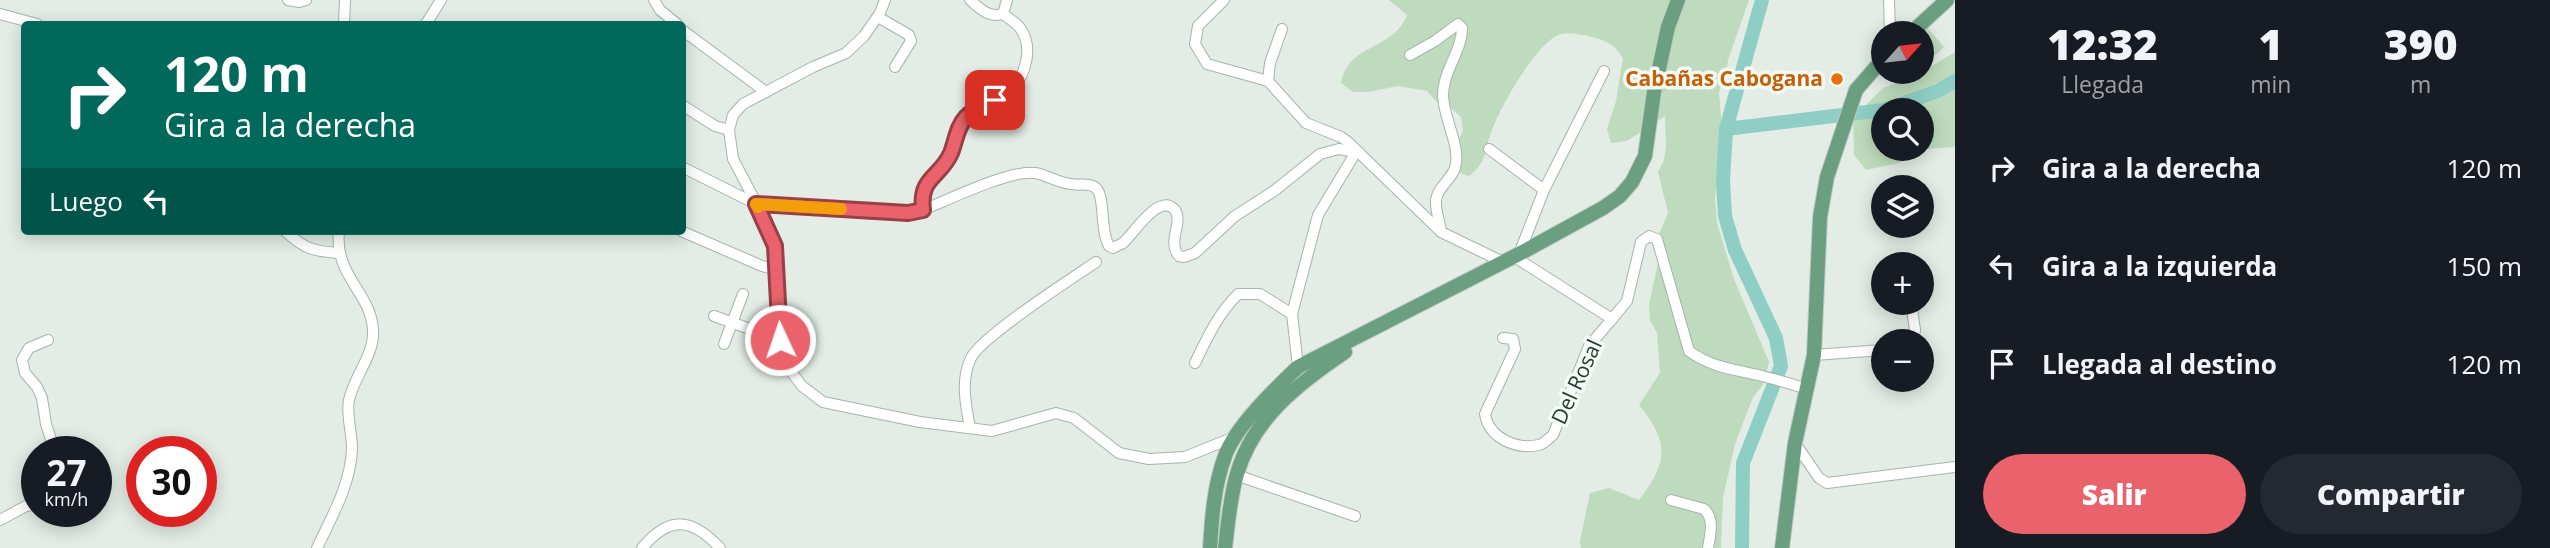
<!DOCTYPE html>
<html lang="es">
<head>
<meta charset="utf-8">
<style>
	body { margin:0; font-family:"Open Sans",sans-serif; background:#242831; color:#f1f3f6; height:100vh; display:flex; flex-direction:column; font-size:26px; white-space:nowrap }
	* { box-sizing:border-box; margin:0 }
	p { font-size:23px; color:#9ea1a6 }
	.icon { flex:none; width:38px; height:38px; fill:none; stroke:currentColor; stroke-width:2; stroke-linecap:round; stroke-linejoin:round }
	.map { position:relative; flex:1; overflow:hidden }
	.sheet { display:flex; flex-direction:column; background:#171b24; width:595px }
	.sheet>* { flex:none }
	.guide { position:absolute; left:21px; top:21px; width:665px; height:214px; border-radius:7px; box-shadow:0 4px 18px #0003; background:#00695c; color:#fff; overflow:hidden }
	.needle { width:46px; rotate:63deg }
	.buttons { position:absolute; left:1871px; top:21px; display:grid; gap:14px }
	.buttons a { display:grid; place-items:center; width:63px; height:63px; border-radius:50%; background:#171b24; box-shadow:0 4px 18px #0003; font-size:35px }
	.speed { position:absolute; left:21px; top:436px; display:flex; gap:14px; font-size:35px; font-weight:700; text-align:center }
	.speed>* { display:grid; place-content:center; width:91px; height:91px; border-radius:50%; background:#171b24; box-shadow:0 4px 18px #0003; line-height:1 }
	.speed small { font-size:18px; font-weight:400 }
	.speed .limit { border:10px solid #d22; background:#fff; color:#111 }
	.pin { position:absolute; display:grid; place-items:center; width:60px; height:60px; color:#fff; margin:-30px; border-radius:14px; box-shadow:0 4px 10px #0006 }
	.me { position:absolute; width:77px; margin:-38px; rotate:357deg; stroke-linejoin:round; filter:drop-shadow(0 0 5px #0008) }
	.turn { display:flex; align-items:center; gap:24px; height:147px; padding:0 28px; font-size:32px }
	.turn .icon { width:91px; height:91px; stroke-width:2.5 }
	.turn b { display:block; font-size:49px; line-height:60px }
	.then { display:flex; align-items:center; height:66px; padding:0 28px; background:#0003; gap:14px; font-size:26px }
	.eta { display:flex; justify-content:space-evenly; align-items:center; height:119px; text-align:center }
	.eta b { font-size:42px; font-weight:800; line-height:49px }
	.cta { display:flex; gap:14px; margin-top:auto; padding:14px 28px }
	.cta a { flex:1; height:80px; border-radius:42px; background:#ea636c; color:#fff; font-size:28px; font-weight:800; line-height:80px; text-align:center }
	.cta a+a { background:#242831; color:#f1f3f6 }
	ul { padding:0; list-style:none }
	li { display:flex; align-items:center; gap:21px; height:98px; padding:0 28px }
	li div { flex:1 }
	li b { display:block; font-size:26px }
	li em { font-style:normal }
	main { display:flex; flex:1; min-height:0 }
	.map>svg:first-child { display:block }
	.green { fill:#bedcbd; fill-rule:evenodd }
	.lines { fill:none; stroke-linecap:round; stroke-linejoin:round }
	.river { stroke:#8ecec4; stroke-width:14 }
	.minor-casing { stroke:#a6b4aa; stroke-width:12 }
	.major-casing { stroke:#c2c8c4; stroke-width:16 }
	.minor { stroke:#fff; stroke-width:10 }
	.major { stroke:#6a9f81; stroke-width:14 }
	.route-casing { stroke:#984046; stroke-width:18 }
	.route { stroke:#ea636c; stroke-width:12 }
	.slow { stroke:#f59e0b; stroke-width:12 }
	.food-dot { fill:#e8710a; stroke:#f3f9f4; stroke-width:2.5 }
	.labels { text-anchor:middle; stroke-width:7; stroke-linejoin:round; paint-order:stroke }
	.food-label { font-size:21px; font-weight:bold; fill:#c56008; stroke:#f3f9f4; text-anchor:end }
	.street-label { font-size:21px; fill:#243c2e; stroke:#f3f9f4 }
</style>
</head>
<body>
<main>
<div class="map">
<svg width="1955" height="548" viewBox="0 0 1955 548">
	<rect width="100%" height="100%" fill="#e3ece5"/>
	<g class="green">
		<path d="M1389 0H1749L1728 60 1726 75 1719 92 1723 142 1715 198 1717 223 1734 279 1769 362 1763 385 1753 397 1735 444 1723 498 1721 548H1581L1580 541 1590 493 1609 488 1639 500C1668 462 1670 443 1639 405L1660 373 1657 333 1650 320 1649 305 1661 249 1657 239 1668 213 1658 172 1664 160 1666 147 1665 116 1627 141 1611 143 1607 129 1616 101 1623 58C1613 42 1606 41 1588 36 1579 34 1570 32 1561 34 1537 41 1501 106 1492 130 1484 150 1488 162 1469 176L1455 171 1450 157 1463 131 1461 117 1451 108 1438 103 1427 91 1398 86 1368 92H1353L1341 83C1348 43 1393 51 1407 15Z"/>
		<path d="M1924 24 1944 47 1922 68V33H1915Z"/>
		<path d="M1955 52V147L1925 149 1899 163 1866 170 1854 155 1853 118 1883 88 1911 77 1907 72H1922ZM1883 110H1922V149H1883Z"/>
	</g>
	<g class="lines">
		<g class="river">
			<path d="M1884 110 1938 91 1955 81"/>
			<path d="M1726 129 1883 110"/>
			<path d="M1742 548 1743 463 1781 366 1776 338 1735 250 1725 216 1723 181 1726 129 1762 0"/>
		</g>
		<defs>
			<g id="minor">
				<path d="M288 0 299 2 306 0"/>
				<path d="M654 0 660 10 677 24"/>
				<path d="M885 0 880 13 864 36 846 53 813 67 743 104 733 115 729 130 733 159 764 218 775 246 780 340 790 370 802 386 823 402 920 422 992 431 1056 413 1074 418 1119 453 1149 459 1185 457 1237 436"/>
				<path d="M970 0C981 9 988 18 1003 14"/>
				<path d="M1224 0 1198 26 1195 44 1207 64 1268 81"/>
				<path d="M1889 0 1890 33"/>
				<path d="M0 14 37 24"/>
				<path d="M878 17 909 35 911 41 895 67"/>
				<path d="M344 24 345 0"/>
				<path d="M426 24 441 0"/>
				<path d="M1282 29 1270 63 1268 81 1306 123 1341 137 1348 142 1441 232 1503 262"/>
				<path d="M682 30 766 92"/>
				<path d="M1410 55 1435 41 1458 24 1462 28C1462 51 1443 71 1443 95 1443 116 1459 143 1456 163 1455 178 1438 185 1436 200 1435 210 1440 222 1441 232"/>
				<path d="M682 105 715 126 729 130"/>
				<path d="M1489 149 1544 190"/>
				<path d="M682 167 756 204 908 213 923 210C948 200 1011 169 1035 173 1045 174 1058 183 1071 184 1079 186 1091 182 1097 189 1105 199 1100 230 1109 246L1113 248C1116 246 1120 245 1123 243 1133 235 1158 193 1174 209 1185 220 1166 242 1179 256L1184 257 1195 253 1235 216 1274 191 1320 154 1339 149 1356 152 1318 215 1292 314 1298 367"/>
				<path d="M923 210C919 178 937 178 950 155 957 142 956 127 967 116 979 105 996 102 1009 91 1026 77 1034 47 1020 28 1017 23 1008 18 1003 14L1007 0"/>
				<path d="M285 231C305 249 312 251 338 253"/>
				<path d="M681 231 762 266 778 270"/>
				<path d="M1519 254 1544 190 1604 71"/>
				<path d="M1513 256 1612 319 1627 301 1641 242 1649 236 1657 239 1689 351C1711 367 1732 369 1758 375 1775 379 1791 384 1807 389"/>
				<path d="M1911 303 1915 330 1913 341"/>
				<path d="M714 316 780 340"/>
				<path d="M1503 338 1513 339 1515 349 1485 414C1489 438 1516 450 1539 445 1544 444 1549 438 1553 435L1589 346 1612 319"/>
				<path d="M48 340 29 348 22 360 25 373 37 387 42 398 46 424 55 452"/>
				<path d="M724 344 743 294"/>
				<path d="M1814 355 1883 350"/>
				<path d="M1195 363C1207 338 1218 314 1238 294H1260L1292 314"/>
				<path d="M970 428C966 405 960 381 971 358 982 336 1071 279 1096 262"/>
				<path d="M1795 443 1819 478 1827 483 1955 467"/>
				<path d="M1236 475 1355 516"/>
				<path d="M1671 500 1704 509C1715 519 1710 535 1708 548"/>
				<path d="M0 520 26 506 37 504"/>
				<path d="M317 548C332 516 351 484 352 448 352 432 346 415 349 400 354 376 375 354 373 330 371 292 334 276 339 231"/>
				<path d="M642 548C670 515 692 518 720 548"/>
			</g>
			<g id="major">
				<path d="M1911 33 1947 0"/>
				<path d="M1210 548C1212 516 1214 486 1225 456 1235 427 1276 388 1298 367L1519 254 1603 208 1620 196 1632 182 1645 156 1654 92 1668 27 1678 0"/>
				<path d="M1225 548C1228 524 1230 497 1237 474 1253 418 1299 383 1345 352"/>
				<path d="M1782 548 1795 443 1814 355 1820 217 1827 177 1856 90 1883 59"/>
			</g>
		</defs>
		<use href="#minor" class="minor-casing"/>
		<use href="#major" class="major-casing"/>
		<use href="#minor" class="minor"/>
		<use href="#major" class="major"/>
	</g>
	<g class="lines">
		<defs>
			<path id="route" d="M780 340 775 246 756 204 908 213 923 210C919 177 940 178 951 153 956 140 957 127 966 117 974 109 985 105 995 100"/>
		</defs>
		<use href="#route" class="route-casing"/>
		<use href="#route" class="route"/>
		<path class="slow" d="M758 207 756 204 841 209"/>
	</g>
	<circle class="food-dot" cx="1837" cy="79" r="7"/>
	<g class="labels">
		<g class="food-label">
			<text x="1823" y="86">Cabañas Cabogana</text>
		</g>
		<g class="street-label">
			<text transform="translate(1577 382) rotate(-65)" y="7">Del Rosal</text>
		</g>
	</g>
</svg>
<div class="buttons">
<a><svg class="needle" viewBox="-14 -14 28 28"><path d="M0-13l5 13h-10z" fill="#e53935"/><path d="M0 13l5-13h-10z" fill="#9ea1a6"/></svg></a>
<a><svg class="icon" aria-label="search" viewBox="0 0 24 24"><circle cx="10" cy="10" r="6"/><path d="M15 15l6 6"/></svg></a>
<a><svg class="icon" aria-label="layers" viewBox="0 0 24 24"><path d="M12 4l9 5-9 5-9-5zM3 14l9 5 9-5"/></svg></a>
<a>+</a>
<a>−</a>
</div>
<div class="speed"><div>27<small>km/h</small></div><div class="limit">30</div></div>
<div class="pin" style="left:995px;top:100px;background:#d93025"><svg class="icon" aria-label="arrive" viewBox="0 0 24 24"><path d="M6 21V4h12l-3 4 3 4H6"/></svg></div>
<svg class="me" style="left:780px;top:340px" viewBox="-20 -20 40 40"><circle r="17" fill="#ea636c" stroke="#fff" stroke-width="3"/><path d="M0-11L8 9 0 5-8 9z" fill="#fff"/></svg>
<div class="guide">
<div class="turn"><svg class="icon" aria-label="right" viewBox="0 0 24 24"><path d="M7 20v-9h11M14 6l5 5-5 5"/></svg><div><b>120 m</b>Gira a la derecha</div></div>
<div class="then">Luego<svg class="icon" aria-label="left" viewBox="0 0 24 24"><path d="M17 20v-9H6M10 6l-5 5 5 5"/></svg></div>
</div>
</div>
<section class="sheet">
<div class="eta">
<div><b>12:32</b><p>Llegada</p></div>
<div><b>1</b><p>min</p></div>
<div><b>390</b><p>m</p></div>
</div>
<ul>
<li><svg class="icon" aria-label="right" viewBox="0 0 24 24"><path d="M7 20v-9h11M14 6l5 5-5 5"/></svg><div><b>Gira a la derecha</b></div><em>120 m</em></li>
<li><svg class="icon" aria-label="left" viewBox="0 0 24 24"><path d="M17 20v-9H6M10 6l-5 5 5 5"/></svg><div><b>Gira a la izquierda</b></div><em>150 m</em></li>
<li><svg class="icon" aria-label="arrive" viewBox="0 0 24 24"><path d="M6 21V4h12l-3 4 3 4H6"/></svg><div><b>Llegada al destino</b></div><em>120 m</em></li>
</ul>
<div class="cta"><a>Salir</a><a>Compartir</a></div>
</section>
</main>
</body>
</html>
